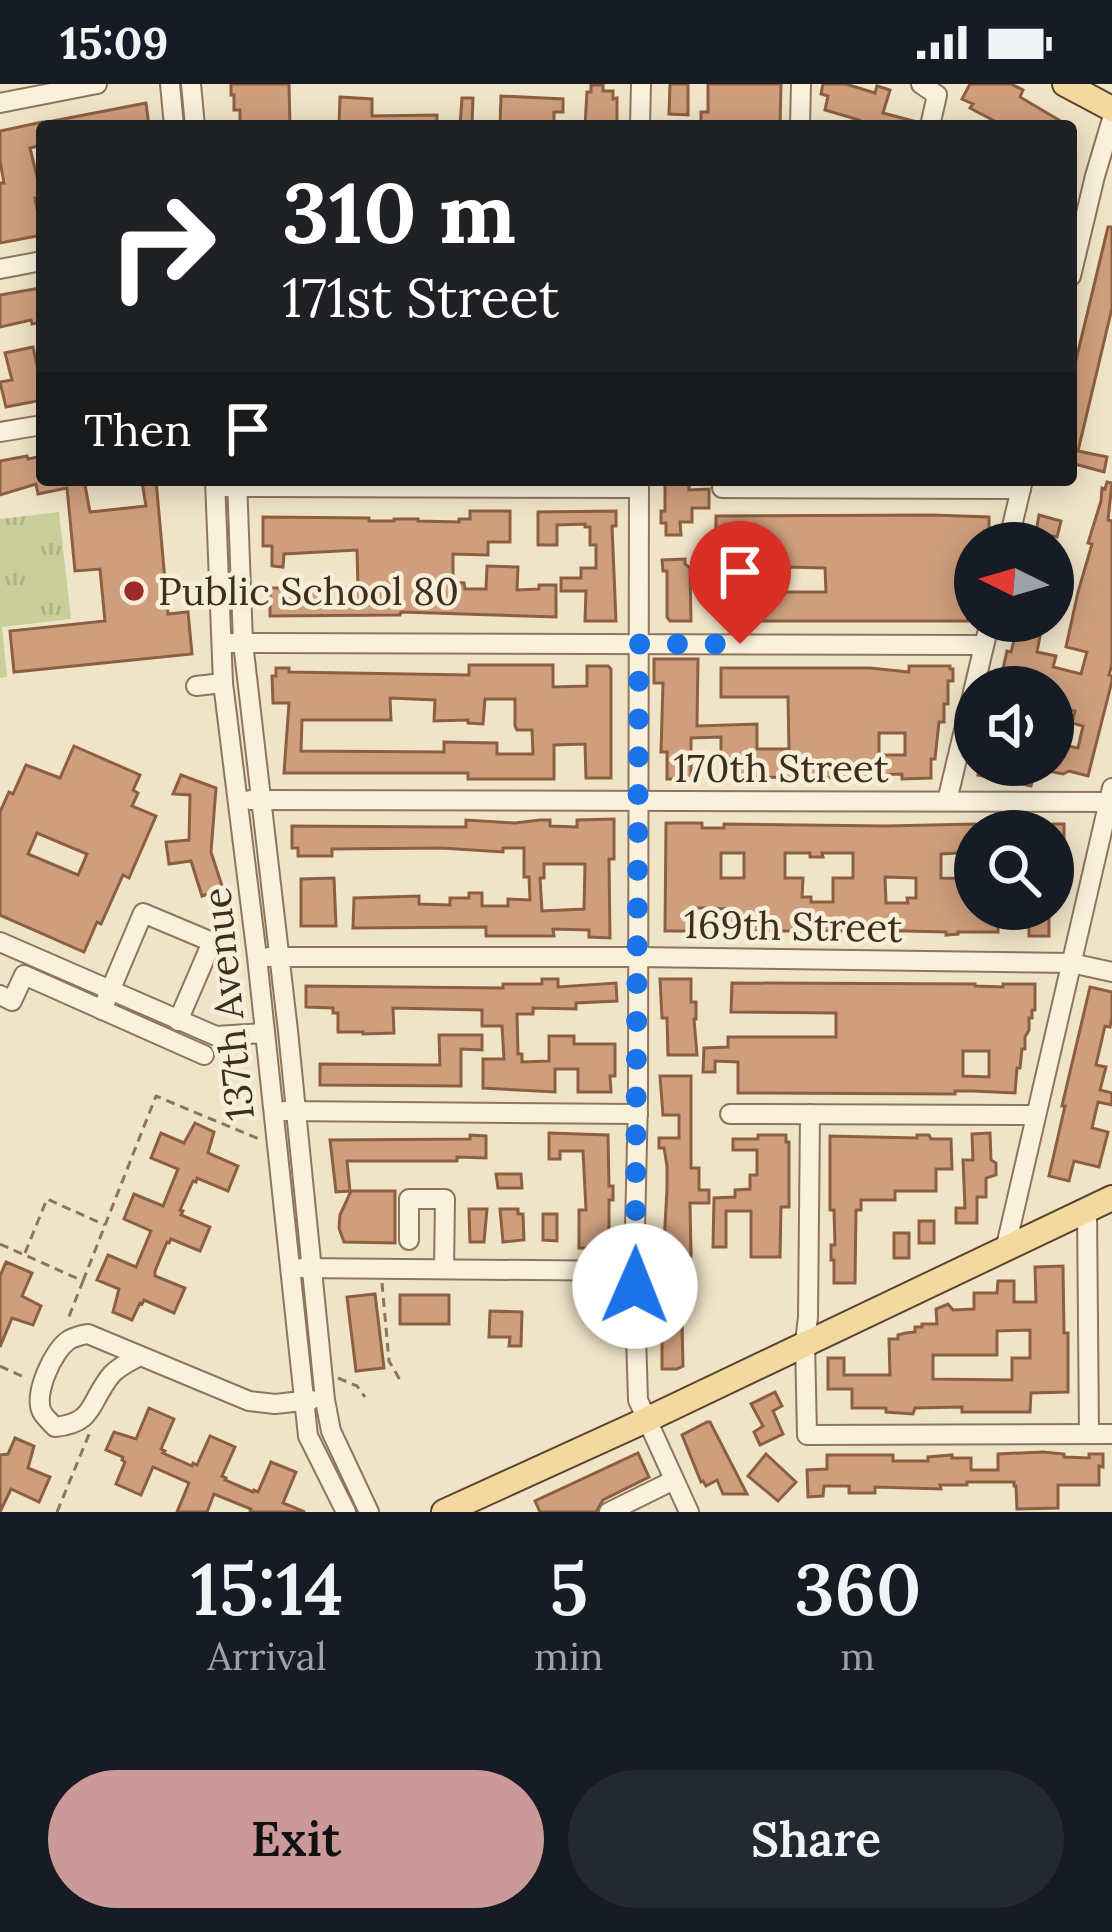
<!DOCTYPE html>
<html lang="en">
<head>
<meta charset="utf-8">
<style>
	body { margin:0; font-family:Lora,serif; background:#242831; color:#f1f3f6; height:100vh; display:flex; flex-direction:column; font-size:45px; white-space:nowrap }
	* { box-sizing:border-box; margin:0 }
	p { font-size:39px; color:#9ea1a6 }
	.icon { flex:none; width:66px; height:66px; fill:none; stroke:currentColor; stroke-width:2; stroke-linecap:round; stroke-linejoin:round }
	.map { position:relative; height:1428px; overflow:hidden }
	.side { display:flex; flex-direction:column; background:#171b24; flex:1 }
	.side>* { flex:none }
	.top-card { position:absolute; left:36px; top:36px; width:1041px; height:366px; border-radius:12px; box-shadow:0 6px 30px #0003; background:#202124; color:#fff; overflow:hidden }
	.needle { width:78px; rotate:275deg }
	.fabs { position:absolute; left:954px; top:438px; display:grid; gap:24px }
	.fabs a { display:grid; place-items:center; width:120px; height:120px; border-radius:50%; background:#171b24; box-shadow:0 6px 30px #0003; font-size:60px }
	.pin { position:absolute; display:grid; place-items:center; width:102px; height:102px; color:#fff; margin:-123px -51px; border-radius:50% 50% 50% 0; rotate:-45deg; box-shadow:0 0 12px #0007 }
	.pin .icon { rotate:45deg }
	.me { position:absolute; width:132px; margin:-66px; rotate:1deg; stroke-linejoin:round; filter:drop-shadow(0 0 9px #0008) }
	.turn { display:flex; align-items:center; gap:42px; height:252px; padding:0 48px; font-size:54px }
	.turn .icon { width:156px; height:156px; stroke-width:2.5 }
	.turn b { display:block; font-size:84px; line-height:102px }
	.then { display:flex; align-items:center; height:114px; padding:0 48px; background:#0003; gap:24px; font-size:45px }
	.eta { display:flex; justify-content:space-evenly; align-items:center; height:204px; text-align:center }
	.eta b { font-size:72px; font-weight:600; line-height:84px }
	.button { display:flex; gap:24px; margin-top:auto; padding:24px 48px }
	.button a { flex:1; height:138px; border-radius:72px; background:#cc999b; color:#111; font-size:48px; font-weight:600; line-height:138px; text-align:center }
	.button a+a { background:#242831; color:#f1f3f6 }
	.status { display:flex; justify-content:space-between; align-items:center; height:84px; padding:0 60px; background:#171b24; direction:ltr }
	.status svg { height:33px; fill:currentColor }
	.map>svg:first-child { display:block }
	.grass { fill:url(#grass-tufts) }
	.building { fill:#cf9f7d; stroke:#8d5f41; stroke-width:3; fill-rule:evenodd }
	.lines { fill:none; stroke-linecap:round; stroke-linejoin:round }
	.minor-casing { stroke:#8d765c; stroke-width:22 }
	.major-casing { stroke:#5b4430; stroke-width:28 }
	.path { stroke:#8d765c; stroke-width:3; stroke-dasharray:9 6; stroke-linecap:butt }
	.minor { stroke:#faf1dc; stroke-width:18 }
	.major { stroke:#f3d9a0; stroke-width:24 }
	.route { stroke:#1a73e8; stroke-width:21; stroke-dasharray:0 37.8 }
	.poi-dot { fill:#9e2a2b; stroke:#f7eed8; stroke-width:4.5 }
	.labels { text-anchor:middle; stroke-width:9; stroke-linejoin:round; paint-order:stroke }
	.poi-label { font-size:39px; fill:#3d2e20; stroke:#f7eed8; text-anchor:start }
	.street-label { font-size:39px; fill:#3d2e20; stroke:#f7eed8 }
</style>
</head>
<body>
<div class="status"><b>15:09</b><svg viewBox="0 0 49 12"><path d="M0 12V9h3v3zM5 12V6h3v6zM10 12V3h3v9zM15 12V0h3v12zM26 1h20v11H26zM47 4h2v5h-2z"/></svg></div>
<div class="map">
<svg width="1112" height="1428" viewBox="0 0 1112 1428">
	<defs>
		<pattern id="grass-tufts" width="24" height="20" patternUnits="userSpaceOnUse" patternTransform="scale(3)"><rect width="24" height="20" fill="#c9cf9b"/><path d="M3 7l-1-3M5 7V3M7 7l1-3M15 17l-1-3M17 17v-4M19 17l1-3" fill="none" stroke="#aeb285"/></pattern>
	</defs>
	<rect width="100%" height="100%" fill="#f0e4c8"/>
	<path class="grass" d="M59 428 71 535 2 543 7 593 0 594V435Z"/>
	<g class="building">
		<path d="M231 0H289L290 42H240V26H234V11H231Z"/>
		<path d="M670 0H688V31L669 30Z"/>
		<path d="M708 0H781L780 42H701V28H708Z"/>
		<path d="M823 0H846L875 9 877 2 890 6 883 29 917 38V42H857L859 36 825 26 828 12 821 10Z"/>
		<path d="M970 0H1011L1023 6 1020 13 1069 42H1004L970 24 973 20 962 15Z"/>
		<path d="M591 1H603V7H613V15L617 14V42H585L587 8H591Z"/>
		<path d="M501 12 563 15V28H554V42H500Z"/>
		<path d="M340 13 372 15V32L437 31V42H339Z"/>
		<path d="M462 14H473L472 42H460Z"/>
		<path d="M146 19 149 42H54L53 37Z"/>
		<path d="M42 38V61L30 64 42 113 35 114 42 151 0 159V99H4L0 77V47Z"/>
		<path d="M1108 143H1112V224L1078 367 1107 373 1104 388 1071 379V297Z"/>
		<path d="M40 204 42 238 32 240 31 236 0 243V211Z"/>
		<path d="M33 263 39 290H42V316L6 323 0 298 12 296 5 269Z"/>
		<path d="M27 372 28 375 42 372V396H84L90 428 146 422 142 398 156 396 168 530 188 528 192 570 14 588 10 547 105 537 100 485 75 487 67 404 38 410 36 400 0 411V377Z"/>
		<path d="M665 396H689V406L709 405V424H692V438H680L681 451H666V439H661V427H665Z"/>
		<path d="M1107 398 1112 399 1108 436 1112 437V580L1109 591 1112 592V597L1088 692 1069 687 1063 690 1053 688V659L1078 664 1083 642 1072 639 1075 627 1053 623 1056 605 1053 603 1029 599 1028 603 999 602 1007 567 1011 568 1019 537 1042 542 1037 568 1056 572 1053 583 1081 590 1087 568 1066 563 1078 508 1092 460 1088 459 1101 417 1102 404 1105 405Z"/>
		<path d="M470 427H510V458H488V471L453 470V498L464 499 465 505H486L487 482 518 483 517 506 539 505V501H556V533L401 528 400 531 270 532V504H358L357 466 284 470 283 483 272 482V462H263V433L369 434V437H394V435H418V437L459 438V435H470Z"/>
		<path d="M616 427V442H612L616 537H585L586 507H561V494H581V484H596V461H590V443H585V440L557 441V461H538V428Z"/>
		<path d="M932 431 989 433V447H984V459H975V502H972V520H968V537H720V508H759V484H753L754 461H744V458H716V432ZM786 483 825 484 826 508H786Z"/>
		<path d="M1039 431 1061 437 1057 453 1036 448Z"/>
		<path d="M685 475V480L690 484 691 537H670L667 533V487H663L662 476Z"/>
		<path d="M654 575H698L697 642 757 640V665H789L788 613H721V584H870L909 588V582H950V585H953V597H948V620H944V638H939L935 675H931V694L902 695V690L876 691 875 697 843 694 721 693V653L691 654V695H667V668H661L663 599H654ZM879 649H905V671H879Z"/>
		<path d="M469 581H553V603L587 602V582H608L611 585V694H586L585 660 554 661V695H468V689H284L289 619H273L272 592H276V584H289V588L469 591ZM390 614 435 616 434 637 468 636V639L483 640 485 615H515V642L517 646H532L533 670H497V659L444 658V668L301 667 302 636H391Z"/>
		<path d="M74 662 140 691 133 706 138 709 132 722 156 732 129 794 123 791 101 840 97 838 84 868 0 831V728L9 708 13 710 26 681 60 694ZM37 749 87 770 78 791 28 770Z"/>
		<path d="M980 681H995L1034 690 1031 702 978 691Z"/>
		<path d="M181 691 216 704 211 768 223 805 202 812 191 777 169 780 166 758 189 756 190 711 173 710Z"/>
		<path d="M614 735V775H609L610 854 589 853V846L553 845 554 852H486V843L353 844 354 814 419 812V820L450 821V814H469V809H482V822H508V815L530 816 529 793H524V764H503V768L441 764 332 765V772H298V764H292V742L446 743H466V736L515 739 540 736H550V742L577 743V736ZM544 780H585L584 825 542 827 540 794H544Z"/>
		<path d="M666 739H702V744H724V740L886 742 975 740V768L941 770V794L975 795V825H998V848H958V850L946 851V848L906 847H726V825L708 824H692V847H665ZM721 769H744V794H721ZM785 769H810V773H823L822 769H853V794H833V818H811V813H802L803 794H785ZM885 793 916 794V814H907L908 819H886Z"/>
		<rect x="1053" y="740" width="11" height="44"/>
		<path d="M334 794 336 842H301V795Z"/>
		<rect x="1029" y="825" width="20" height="27"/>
		<path d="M542 895H558V903L616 899 617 917 576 919V925L533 924V930H517L518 970H522V978L549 977V952H574V960H615V992H610L611 1008H578V985H555V1008L483 1004V975H504L502 942H482V926L393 924 394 949 363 950V948H338V929H333V924L306 923V902L503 904V900H542Z"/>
		<path d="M660 895H691V918H696V935H694L697 971H668L667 934H662Z"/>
		<path d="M732 899 975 900V902L1003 903V900H1035V926H1032V934H1029V946L1025 953V965H1022L1020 984H1017L1015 1009 973 1007H955V1010L738 1009V978L715 977V988H703L704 964 728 963V953H836V929L731 928ZM963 967H989V993L963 992Z"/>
		<path d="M1090 903 1112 908V934L1110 943 1105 942 1096 981 1106 983 1100 1006 1112 1009V1021L1098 1018 1092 1044 1108 1048 1099 1083 1074 1077 1069 1097 1049 1092 1065 1022H1062Z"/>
		<path d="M439 951H482V966L461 965V1002L320 1001V980L440 981Z"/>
		<path d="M660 992H691V1084H699V1106H709V1119H690L691 1172H657V1159H664L667 1105V1082L664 1064H659V1054H679V1031H663Z"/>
		<path d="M195 1039 214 1048 208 1069 238 1082 228 1107 197 1094 196 1098 193 1097 180 1126 183 1127 181 1131 210 1143 200 1167 171 1155 169 1159 167 1158 155 1187V1192L185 1204 174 1229 144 1216 142 1220 140 1219 132 1236 113 1228 119 1205 97 1196 108 1171 136 1183 151 1147 124 1135 134 1110 163 1122 178 1085 151 1074 161 1049 184 1059Z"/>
		<path d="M549 1049 608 1051 609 1102H613V1116H609V1164H579V1126H586L583 1067H560V1075H549Z"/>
		<path d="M990 1049 991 1076 996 1079V1091L986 1094V1113H977V1139H956V1124H965L963 1076H973L972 1050Z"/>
		<path d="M470 1051 486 1052V1074L457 1073V1077H347L350 1107 336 1108 330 1056 470 1055Z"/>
		<path d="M758 1051H786V1058H789V1123H781L780 1173H751V1127H726V1163H713L714 1114 735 1113V1106L750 1105V1091H757V1066H733V1055H758Z"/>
		<path d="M917 1051H929L931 1055H951L952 1085H936V1107H895V1116H861V1126H856L855 1199H834V1176H831V1161H835L834 1126H830V1052L917 1054Z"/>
		<path d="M496 1090H521L522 1104H498Z"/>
		<path d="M351 1107H395V1159L344 1158 339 1144 340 1131Z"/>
		<path d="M469 1125H487L484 1158H470Z"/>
		<path d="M500 1125H518V1130H523L524 1156 503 1158Z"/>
		<path d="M543 1130H557V1157L543 1156Z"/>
		<rect x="919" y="1137" width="15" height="22"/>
		<rect x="894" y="1149" width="15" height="25"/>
		<path d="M6 1178 32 1189 22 1212 41 1222 33 1241 12 1234 0 1263V1192Z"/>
		<path d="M1063 1182 1064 1249H1068V1308L1031 1309 1030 1328H962V1323L915 1324 913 1330 886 1328V1324H852V1305H828V1274H844V1291H890L889 1255H898V1251L906 1249 915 1248V1243H922V1240H937L936 1225 948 1220 953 1226 974 1225V1209H997L998 1197H1014V1218H1036L1035 1183ZM1030 1246V1274H1012V1296L933 1295V1271H997V1247Z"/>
		<path d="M662 1200H677L676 1237 682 1238 683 1282 677 1285H662Z"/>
		<path d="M584 1205H610L616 1209V1218L610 1221H584Z"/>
		<path d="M375 1210 384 1284 356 1287 347 1213Z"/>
		<rect x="400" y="1211" width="49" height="29"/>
		<path d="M490 1227 522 1228 521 1262H509L510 1253H489Z"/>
		<path d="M775 1308 782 1322 773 1327 783 1350 760 1361 754 1348 763 1342 751 1320Z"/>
		<path d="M149 1324 174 1335 161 1365 165 1367 163 1369 192 1382 193 1379 197 1381 210 1352 235 1363 222 1392 226 1394 225 1396 253 1408 254 1406 258 1408 271 1378 296 1388 283 1419 305 1428H250L251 1425 214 1410 207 1428H177L189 1399 153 1383 141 1411 116 1400 125 1378 122 1376 123 1373 106 1366 114 1348 136 1355Z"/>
		<path d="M707 1338H710L747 1410H723L717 1396 706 1402 703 1397 701 1398 682 1351Z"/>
		<path d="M15 1354 34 1362 28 1384 50 1393 39 1418 11 1405 0 1428V1371L8 1370Z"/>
		<path d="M1043 1368 1064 1370V1373L1089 1374V1370H1103V1383L1099 1382V1401H1058V1424L1017 1425 1016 1402H1014V1398H967V1401H940L941 1405 875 1403V1409H849V1402H824L823 1412 808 1413 807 1386 827 1385V1371H893V1377H928V1373L952 1371V1374H971V1386H998V1370Z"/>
		<path d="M638 1369 649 1393 603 1416 596 1428H540L535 1417Z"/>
		<path d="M766 1370 796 1398 778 1417 748 1392Z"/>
	</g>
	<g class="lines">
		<defs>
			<g id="minor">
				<path d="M170 0 174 42"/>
				<path d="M191 0 195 42"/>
				<path d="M921 0 937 11 930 42"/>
				<path d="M0 19 97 0"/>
				<path d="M640 42 641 0"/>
				<path d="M800 42 801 0"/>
				<path d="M0 185 42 177"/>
				<path d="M1071 192 1095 92 1112 35"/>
				<path d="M0 348 42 341"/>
				<path d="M215 396 223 599 257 873 308 1352 346 1428"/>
				<path d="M237 396 243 559 288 947 325 1316 331 1347 369 1428"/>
				<path d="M639 396 638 1015 634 1187 638 1316 689 1428"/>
				<path d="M226 403 639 404"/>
				<path d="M722 404 1021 405"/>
				<path d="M1008 459 1023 396"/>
				<path d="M231 559 984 561"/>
				<path d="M196 602 223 599"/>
				<path d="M250 716 1109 718"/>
				<path d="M947 717 990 537"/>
				<path d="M0 858 216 952 265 949"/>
				<path d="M268 873H638L1071 879 1112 888"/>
				<path d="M0 911 12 917 24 891 204 971"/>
				<path d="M102 926 143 829 212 858 178 937"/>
				<path d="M284 1027 638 1030"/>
				<path d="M730 1030 1035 1031"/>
				<path d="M810 1030 808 1233 805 1258 807 1351 1112 1350"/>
				<path d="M1087 1126 1089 1350"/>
				<path d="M409 1156V1115H445L444 1185"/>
				<path d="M1006 1162 1112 704"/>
				<path d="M301 1184 634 1187"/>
				<path d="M138 1273C129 1278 120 1282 112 1290 89 1317 96 1339 55 1343 53 1341 43 1331 42 1328 33 1311 53 1266 69 1256 72 1254 84 1250 88 1250L249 1317 275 1320 311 1316"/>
				<path d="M609 1428 674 1396"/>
			</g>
			<g id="major">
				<path d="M1065 0 1112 25"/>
				<path d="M444 1428 646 1336 1112 1114"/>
			</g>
		</defs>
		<use href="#minor" class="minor-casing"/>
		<use href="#major" class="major-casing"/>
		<g class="path">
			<path d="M0 1160 83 1197 68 1235"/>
			<path d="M25 1169 47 1115 105 1141"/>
			<path d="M83 1197 156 1012 259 1055"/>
			<path d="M382 1199 389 1277 400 1296"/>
			<path d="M0 1282 26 1294"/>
			<path d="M338 1294 357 1302 365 1313"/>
			<path d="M57 1428 90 1348"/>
		</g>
		<use href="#minor" class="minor"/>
		<use href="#major" class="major"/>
	</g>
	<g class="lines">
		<path class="route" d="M635 1202 639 560H740"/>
	</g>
	<circle class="poi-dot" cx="134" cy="507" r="12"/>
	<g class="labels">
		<g class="poi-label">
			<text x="158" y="521">Public School 80</text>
		</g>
		<g class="street-label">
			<text x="781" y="698">170th Street</text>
			<text transform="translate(793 842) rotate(1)" y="14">169th Street</text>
			<text transform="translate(228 920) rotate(-96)" y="14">137th Avenue</text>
		</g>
	</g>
</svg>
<div class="fabs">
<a><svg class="needle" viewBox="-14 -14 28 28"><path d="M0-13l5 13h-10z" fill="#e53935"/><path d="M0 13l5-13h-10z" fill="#9ea1a6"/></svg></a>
<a><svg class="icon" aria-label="sound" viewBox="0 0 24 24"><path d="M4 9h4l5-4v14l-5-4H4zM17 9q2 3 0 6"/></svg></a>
<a><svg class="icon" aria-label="search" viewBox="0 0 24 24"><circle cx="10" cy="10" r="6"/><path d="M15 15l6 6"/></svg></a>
</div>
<div class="pin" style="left:740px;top:560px;background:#d93025"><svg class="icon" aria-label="arrive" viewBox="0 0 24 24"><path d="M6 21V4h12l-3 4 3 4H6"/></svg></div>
<svg class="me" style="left:635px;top:1202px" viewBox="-20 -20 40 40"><circle r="19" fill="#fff"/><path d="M0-13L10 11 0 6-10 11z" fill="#1a73e8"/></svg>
<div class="top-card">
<div class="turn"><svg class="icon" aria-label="right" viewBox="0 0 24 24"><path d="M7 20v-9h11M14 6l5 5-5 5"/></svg><div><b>310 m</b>171st Street</div></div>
<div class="then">Then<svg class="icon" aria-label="arrive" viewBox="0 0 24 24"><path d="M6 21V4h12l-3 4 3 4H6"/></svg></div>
</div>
</div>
<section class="side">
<div class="eta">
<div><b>15:14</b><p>Arrival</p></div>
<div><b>5</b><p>min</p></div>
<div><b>360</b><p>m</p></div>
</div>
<div class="button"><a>Exit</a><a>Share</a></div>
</section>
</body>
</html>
